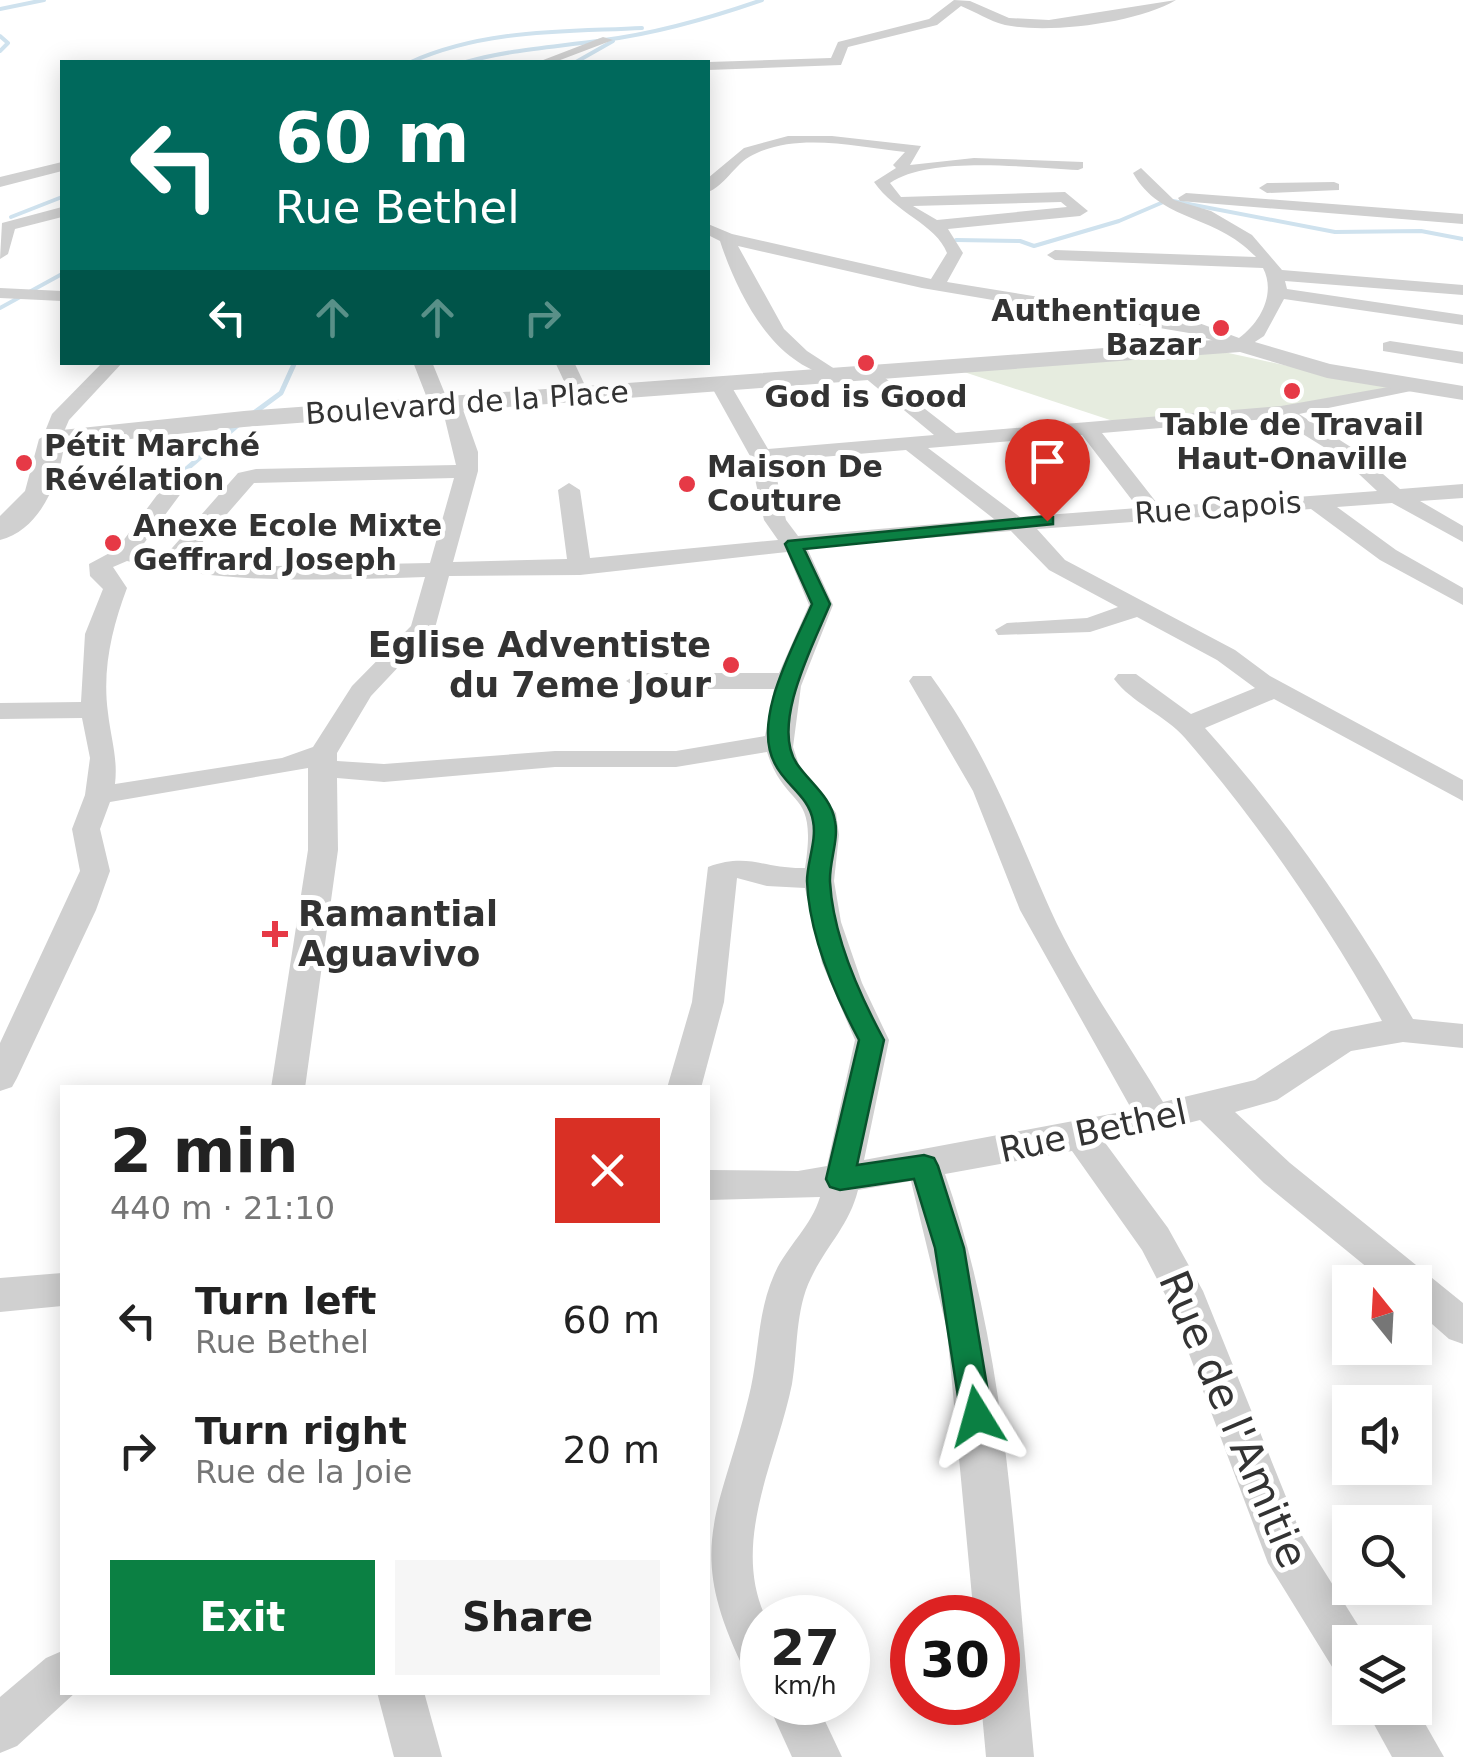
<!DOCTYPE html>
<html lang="en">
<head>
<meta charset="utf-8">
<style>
	body { margin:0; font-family:"DejaVu Sans",sans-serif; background:#f6f6f6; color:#222; height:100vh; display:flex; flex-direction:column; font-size:38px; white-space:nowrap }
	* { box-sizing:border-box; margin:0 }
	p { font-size:32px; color:#767676 }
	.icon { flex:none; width:55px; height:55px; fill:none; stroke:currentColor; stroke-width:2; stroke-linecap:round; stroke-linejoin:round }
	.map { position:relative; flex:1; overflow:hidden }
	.sheet { position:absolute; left:60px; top:1085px; width:650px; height:610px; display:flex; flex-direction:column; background:#fff; border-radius:0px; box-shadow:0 5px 25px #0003 }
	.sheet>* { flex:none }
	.guide { position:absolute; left:60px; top:60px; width:650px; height:305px; border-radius:0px; box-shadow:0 5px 25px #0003; background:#00695c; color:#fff; overflow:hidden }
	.needle { width:65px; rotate:342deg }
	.fabs { position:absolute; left:1332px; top:1265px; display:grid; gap:20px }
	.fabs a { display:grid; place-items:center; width:100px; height:100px; border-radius:0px; background:#fff; box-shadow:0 5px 25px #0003; font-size:50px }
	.speed { position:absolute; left:740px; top:1595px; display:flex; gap:20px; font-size:50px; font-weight:700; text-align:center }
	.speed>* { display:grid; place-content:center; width:130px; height:130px; border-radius:50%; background:#fff; box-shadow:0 5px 25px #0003; line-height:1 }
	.speed small { font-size:25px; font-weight:400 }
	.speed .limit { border:15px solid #d22; background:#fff; color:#111 }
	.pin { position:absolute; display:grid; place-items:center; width:85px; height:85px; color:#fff; margin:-102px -42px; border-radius:50% 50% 50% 0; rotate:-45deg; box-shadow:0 0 10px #0007 }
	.pin .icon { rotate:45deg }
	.me { position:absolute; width:110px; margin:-55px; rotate:352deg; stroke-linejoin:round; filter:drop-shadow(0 0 8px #0008) }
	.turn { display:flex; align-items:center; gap:35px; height:210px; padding:0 50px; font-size:45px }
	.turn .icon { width:130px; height:130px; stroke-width:2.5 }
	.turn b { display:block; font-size:70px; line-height:85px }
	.lanes { display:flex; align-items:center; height:95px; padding:0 50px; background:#0003; justify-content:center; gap:50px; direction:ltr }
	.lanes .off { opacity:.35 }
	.round { display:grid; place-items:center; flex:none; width:105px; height:105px; border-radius:0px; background:#f6f6f6 }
	.head { display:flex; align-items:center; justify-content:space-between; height:170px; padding:0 50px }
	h1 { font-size:60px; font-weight:600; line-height:75px }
	.cta { display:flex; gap:20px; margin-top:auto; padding:20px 50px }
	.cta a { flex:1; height:115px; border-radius:0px; background:#0b8043; color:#fff; font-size:40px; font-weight:600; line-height:115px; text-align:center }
	.cta a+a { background:#f6f6f6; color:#222 }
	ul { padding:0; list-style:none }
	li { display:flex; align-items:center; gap:30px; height:130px; padding:0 50px }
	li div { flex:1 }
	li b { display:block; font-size:38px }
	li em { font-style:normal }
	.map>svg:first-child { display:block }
	.green { fill:#e6ecdf }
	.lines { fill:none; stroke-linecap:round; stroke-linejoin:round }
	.stream-far1 { stroke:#cfe2ee; stroke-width:4 }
	.stream { stroke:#cfe2ee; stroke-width:5 }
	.minor { fill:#d0d0d0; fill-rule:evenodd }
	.tertiary { fill:#d0d0d0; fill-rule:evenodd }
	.route { fill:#0b8043; stroke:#07532c; stroke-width:2.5 }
	.poi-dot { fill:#e63946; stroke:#fff; stroke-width:4 }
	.labels { text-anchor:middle; stroke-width:10; stroke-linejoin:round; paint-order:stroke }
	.far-poi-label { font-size:30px; font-weight:bold; fill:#333; stroke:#fff; text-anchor:start }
	.far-street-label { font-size:30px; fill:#333; stroke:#fff }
	.poi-label { font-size:35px; font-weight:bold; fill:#333; stroke:#fff; text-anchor:end }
	.street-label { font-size:35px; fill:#333; stroke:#fff }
	.near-street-label { font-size:42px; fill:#333; stroke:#fff }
</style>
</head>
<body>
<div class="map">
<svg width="1463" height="1757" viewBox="0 0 1463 1757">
	<rect width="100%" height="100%" fill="#fff"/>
	<path class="green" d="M1224 352 1390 388 1293 408 1113 421 964 372Z"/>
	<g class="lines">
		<g class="stream-far1">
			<path d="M0 9 44 0"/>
			<path d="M0 36 8 43 0 51"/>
			<path d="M411 62C485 29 563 32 642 28"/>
			<path d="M466 62C512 49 557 47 604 40 659 33 710 18 762 0"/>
			<path d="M576 62 613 41"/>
			<path d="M1173 201 1335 232 1421 231 1463 239"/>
			<path d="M11 217 62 197"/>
			<path d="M956 240 1020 241 1034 246 1119 221 1168 200"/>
			<path d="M0 308 62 274"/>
		</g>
		<g class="stream">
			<path d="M251 415 281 393 295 362"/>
			<path d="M183 472 240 423"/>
		</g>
		<g class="minor">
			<path d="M954 0 970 1 1009 18 1049 20 1176 0C1138 23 1049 34 1005 25 989 21 976 12 961 6L937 25 848 47 841 65 708 70V62L831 58 838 42 929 19Z"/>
			<path d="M603 37 613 40 555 62H538Z"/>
			<path d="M788 136H832L921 146 910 165 974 158 1083 162V168L1078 170C1029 168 931 155 890 183L901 197 1065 192 1088 211 1080 216 948 229 963 253 947 282 1199 323 1239 338C1261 322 1276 293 1263 268L1055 260 1047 255 1055 250 1256 257C1215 213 1161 223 1133 173L1141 168 1174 200 1211 211 1252 235 1282 270 1463 285V295L1285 281 1287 289 1463 315V325L1284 299 1264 336 1241 351 1195 334 922 288 738 246 784 329 807 351 844 375 827 379C817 371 804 367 794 359 758 334 733 281 720 241L708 235V224L732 234 931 279 947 253C936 224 895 213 874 182L896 168 893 165 905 152C857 147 794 131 749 157 734 166 724 186 708 192V178L744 148ZM1061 202 1067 207 937 220 913 206Z"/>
			<path d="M62 162V171L0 187V177Z"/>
			<path d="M1334 182 1339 184V190L1267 193 1259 188 1267 183Z"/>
			<path d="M1186 193 1463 214V224L1180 201 1178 198Z"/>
			<path d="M62 207V217L15 229 8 254 0 259 2 223Z"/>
			<path d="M0 288 62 291V301L0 298Z"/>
			<path d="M1390 341 1463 352V364L1383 351V343Z"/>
			<path d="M103 362H123L69 420 59 443H45L42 439 52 414Z"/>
			<path d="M413 362H432L445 394 461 404 478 452V471L453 562 567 559 558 490 569 483 580 490 590 558 778 540 764 520 750 456 710 384 720 378 730 384 768 449 934 435 864 377V369L871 367 956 433 1281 406 1411 383V391L1299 414 1357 451 1400 489 1463 484V498L1420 501 1463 526V542L1392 503 1337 507 1396 550 1463 588V605L1380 560 1311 509 1037 529 1065 560 1235 650 1270 676 1463 780V801L1274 699 1205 728C1286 818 1352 914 1413 1019L1463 1024V1048L1403 1042 1351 1051 1277 1100 1235 1112 1290 1163 1463 1303V1344L1449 1339 1415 1309V1282H1385L1264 1183 1200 1120 1106 1144 1168 1228 1203 1291 1301 1534 1366 1638 1368 1642H1350V1677L1334 1670 1268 1563 1171 1306 1142 1250 1072 1151 945 1174C1010 1360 1015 1563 1034 1757H986L981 1702H998V1618H974L947 1330 911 1181 858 1190C849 1226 826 1246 811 1278 795 1310 798 1350 792 1384 777 1459 730 1542 766 1618H762V1680L746 1673C681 1543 722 1515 751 1387 759 1350 758 1311 774 1275 786 1247 811 1227 820 1197L708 1200V1170L798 1171 827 1166 855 1040 822 963 805 888 767 886 737 878 724 1002 701 1088H667L692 1002 708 867C749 852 763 869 805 868 818 786 786 812 767 752L676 767H555L384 782 337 778 338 850 305 1088H271L308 850V768L110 802 100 829 110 871 96 910 17 1078 12 1087 0 1091V1043L80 871 72 829 85 795 90 758 82 718 0 719V703L81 702 85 634 103 589 90 576 89 564 117 549 163 487 171 485 182 492 139 550 165 556 238 473 256 469 456 465 442 407 427 398ZM1277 418 1343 459 1377 491 1160 507 1102 433ZM1082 435 1138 508 1020 517 928 448ZM906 450 994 519 798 536 786 520 773 461ZM454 478 430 563 276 566 187 560 254 483ZM1011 531 1049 570 1118 607 1087 618 1007 623 995 630 998 635 1090 632 1137 617 1217 660 1255 688 1191 714 1136 674H1118L1114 679C1132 703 1165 715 1185 738 1262 827 1324 919 1382 1021L1331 1031 1255 1080 1163 1102C1126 1039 1080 976 1050 909 1011 821 989 756 931 676H913L909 681 973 791 1020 910 1132 1110 864 1160 889 1040 862 983 841 922 834 881 839 835 836 813 799 765 793 747 801 686 833 605 807 548ZM787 552 809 605 779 673H639L626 681 639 689H774L765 736 676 751H555L384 764 337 761V753L371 696 435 628 449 576 580 575ZM127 561C226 585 325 580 425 577L411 626 352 686 313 747 282 758 115 784C118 758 111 739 108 713 102 669 112 628 127 588L113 567Z"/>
			<path d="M555 362H574L589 394 586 398H572Z"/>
			<path d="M62 1273V1306L0 1312V1278Z"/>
			<path d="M62 1651V1692H76L17 1746 0 1753V1697L46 1658Z"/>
			<path d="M377 1692H424L442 1757H394Z"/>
			<path d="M767 1702H816L842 1757H792Z"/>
			<path d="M1415 1706 1444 1757H1392L1365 1708Z"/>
		</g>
		<path class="tertiary" d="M1241 338 1330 364 1463 386V400L1327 378 1240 352 244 427 64 446C59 482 40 530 0 540V516L25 491 39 439 52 431 244 411Z"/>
	</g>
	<path class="route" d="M1047 516 1053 517V524L804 549 830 604C814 643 770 725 797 764 810 783 831 797 835 821 839 840 829 862 830 882 833 936 859 994 884 1040L857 1165 924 1155 934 1158 938 1166 964 1248 992 1416 988 1426 977 1430 966 1426 961 1416 935 1248 914 1179 840 1190 830 1187 826 1179 859 1040C834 993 809 935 807 881 807 862 817 840 813 821 809 796 785 785 775 764 751 720 794 646 812 604L785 544 788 541Z"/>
	<g class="poi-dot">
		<circle cx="1221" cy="328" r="10"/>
		<circle cx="866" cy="363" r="10"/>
		<circle cx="1292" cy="391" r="10"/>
		<circle cx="24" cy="463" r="10"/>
		<circle cx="687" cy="484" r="10"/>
		<circle cx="113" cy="543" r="10"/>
		<circle cx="731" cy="665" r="10"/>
		<path d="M270 919h10v10h10v10h-10v10h-10v-10h-10v-10h10z"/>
	</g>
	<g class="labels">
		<g class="far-poi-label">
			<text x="1201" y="321" text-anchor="end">Authentique<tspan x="1201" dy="34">Bazar</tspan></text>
			<text x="866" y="407" text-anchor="middle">God is Good</text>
			<text x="1292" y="435" text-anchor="middle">Table de Travail<tspan x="1292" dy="34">Haut-Onaville</tspan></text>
			<text x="44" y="456">Pétit Marché<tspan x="44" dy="34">Révélation</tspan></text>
			<text x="707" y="477">Maison De<tspan x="707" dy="34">Couture</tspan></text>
			<text x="133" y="536">Anexe Ecole Mixte<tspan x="133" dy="34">Geffrard Joseph</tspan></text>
		</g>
		<g class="far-street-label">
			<text transform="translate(467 403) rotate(-4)" y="10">Boulevard de la Place</text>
			<text transform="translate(1218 508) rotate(-4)" y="10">Rue Capois</text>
		</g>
		<g class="poi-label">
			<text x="711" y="657">Eglise Adventiste<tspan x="711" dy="40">du 7eme Jour</tspan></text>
			<text x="298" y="926" text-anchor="start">Ramantial<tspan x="298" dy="40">Aguavivo</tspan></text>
		</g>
		<g class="street-label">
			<text transform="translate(1093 1131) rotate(-12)" y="12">Rue Bethel</text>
		</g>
		<g class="near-street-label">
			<text transform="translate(1234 1419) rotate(67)" y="15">Rue de l'Amitie</text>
		</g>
	</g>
</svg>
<div class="fabs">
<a><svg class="needle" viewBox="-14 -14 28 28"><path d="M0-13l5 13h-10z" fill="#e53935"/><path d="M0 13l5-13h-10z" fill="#767676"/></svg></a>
<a><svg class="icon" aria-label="sound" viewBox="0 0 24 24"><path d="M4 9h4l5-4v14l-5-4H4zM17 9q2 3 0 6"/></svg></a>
<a><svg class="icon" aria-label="search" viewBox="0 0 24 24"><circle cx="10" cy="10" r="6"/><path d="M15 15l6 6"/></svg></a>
<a><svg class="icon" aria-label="layers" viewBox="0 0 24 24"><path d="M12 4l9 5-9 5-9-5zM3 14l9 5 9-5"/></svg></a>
</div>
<div class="speed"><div>27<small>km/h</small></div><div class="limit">30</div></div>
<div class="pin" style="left:1047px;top:521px;background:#d93025"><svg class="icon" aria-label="arrive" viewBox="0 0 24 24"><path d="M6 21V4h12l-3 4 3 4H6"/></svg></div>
<svg class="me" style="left:977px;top:1416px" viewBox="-20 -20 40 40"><path d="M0-17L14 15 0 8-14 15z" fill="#0b8043" stroke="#fff" stroke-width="4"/></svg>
<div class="guide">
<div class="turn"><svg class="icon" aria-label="left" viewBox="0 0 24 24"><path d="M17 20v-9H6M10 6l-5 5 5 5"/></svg><div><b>60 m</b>Rue Bethel</div></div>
<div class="lanes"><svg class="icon" aria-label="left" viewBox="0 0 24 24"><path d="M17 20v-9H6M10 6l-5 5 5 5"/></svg><svg class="icon off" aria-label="ahead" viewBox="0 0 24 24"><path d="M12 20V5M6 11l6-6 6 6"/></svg><svg class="icon off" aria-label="ahead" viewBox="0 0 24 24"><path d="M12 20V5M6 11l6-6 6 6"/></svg><svg class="icon off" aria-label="right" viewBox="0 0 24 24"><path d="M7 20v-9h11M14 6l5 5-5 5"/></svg></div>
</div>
<section class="sheet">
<div class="head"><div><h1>2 min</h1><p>440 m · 21:10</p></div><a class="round" style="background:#d93025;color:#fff"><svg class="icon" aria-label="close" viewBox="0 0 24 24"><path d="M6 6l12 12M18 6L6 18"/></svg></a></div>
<ul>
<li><svg class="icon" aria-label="left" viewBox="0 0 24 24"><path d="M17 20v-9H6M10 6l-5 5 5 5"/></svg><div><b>Turn left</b><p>Rue Bethel</p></div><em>60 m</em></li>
<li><svg class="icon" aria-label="right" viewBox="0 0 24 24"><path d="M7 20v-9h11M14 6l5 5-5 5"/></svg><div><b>Turn right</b><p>Rue de la Joie</p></div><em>20 m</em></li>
</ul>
<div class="cta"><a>Exit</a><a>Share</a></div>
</section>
</div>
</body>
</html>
